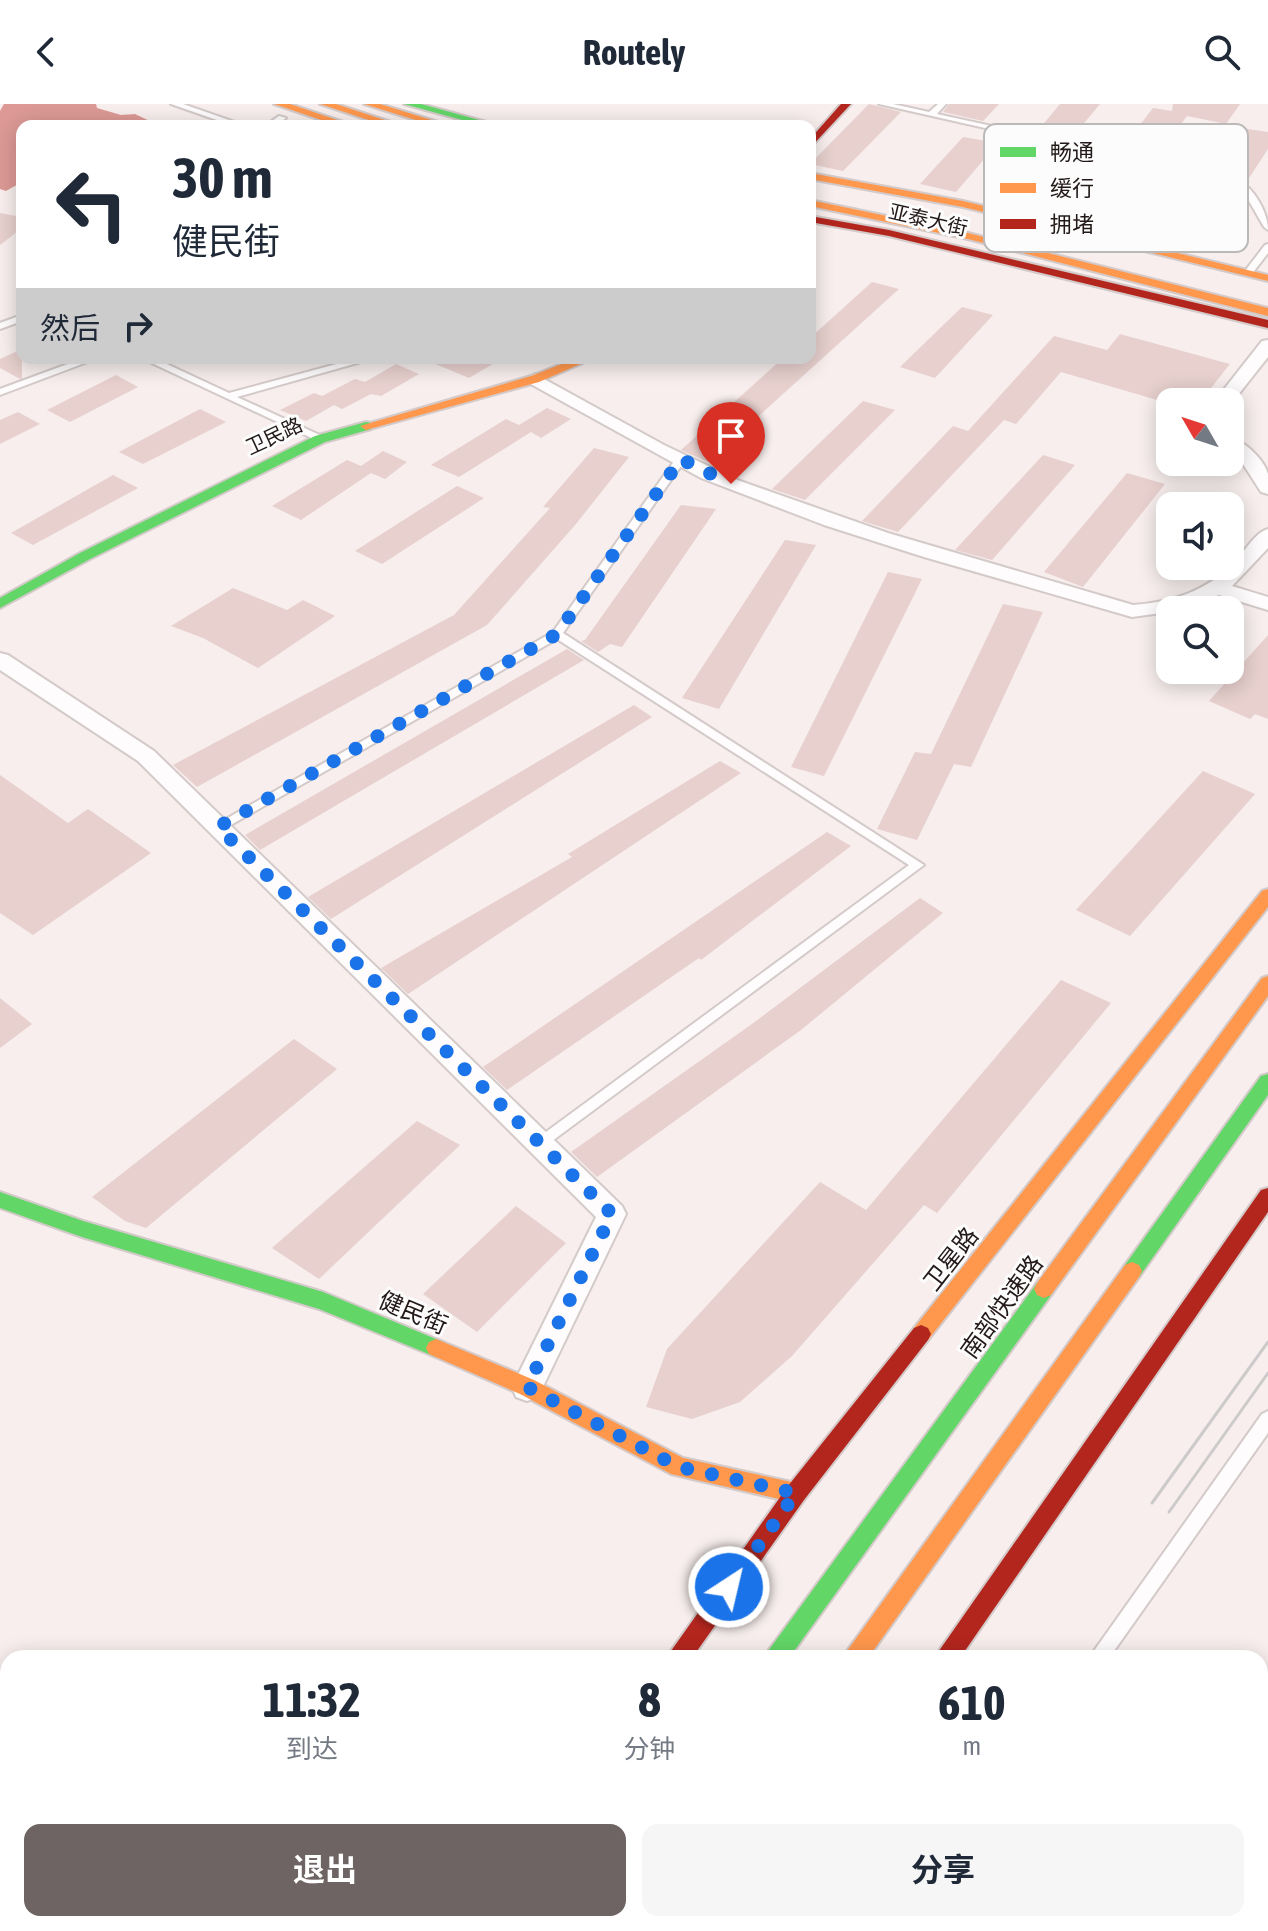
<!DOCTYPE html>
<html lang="zh">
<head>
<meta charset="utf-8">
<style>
	body { margin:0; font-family:"Asap Condensed","Noto Sans SC",sans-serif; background:#f6f6f7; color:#1f2937; height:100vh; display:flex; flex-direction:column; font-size:30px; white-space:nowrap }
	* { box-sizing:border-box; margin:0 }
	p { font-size:26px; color:#747a83 }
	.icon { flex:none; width:44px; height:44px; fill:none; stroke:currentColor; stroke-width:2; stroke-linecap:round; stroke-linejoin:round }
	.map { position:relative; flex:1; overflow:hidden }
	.side { position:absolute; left:0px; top:1546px; width:1268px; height:282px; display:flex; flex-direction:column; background:#fff; border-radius:24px 24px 0 0; box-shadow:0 4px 20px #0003 }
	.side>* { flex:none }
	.banner { position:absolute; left:16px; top:16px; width:800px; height:244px; border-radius:16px; box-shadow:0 4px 20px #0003; background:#fff; color:#1f2937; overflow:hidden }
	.needle { width:52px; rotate:309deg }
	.tools { position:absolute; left:1156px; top:284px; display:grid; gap:16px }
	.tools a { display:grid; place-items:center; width:88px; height:88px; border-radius:16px; background:#fff; box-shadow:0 4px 20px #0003; font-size:40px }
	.pin { position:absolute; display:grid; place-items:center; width:68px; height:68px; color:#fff; margin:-82px -34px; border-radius:50% 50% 50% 0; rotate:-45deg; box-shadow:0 0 8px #0007 }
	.pin .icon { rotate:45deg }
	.me { position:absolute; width:88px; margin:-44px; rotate:35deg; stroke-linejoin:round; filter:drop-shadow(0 0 6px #0008) }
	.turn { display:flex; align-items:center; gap:28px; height:168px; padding:0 24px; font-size:36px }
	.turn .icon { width:104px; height:104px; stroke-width:2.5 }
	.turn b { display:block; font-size:56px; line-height:68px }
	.then { display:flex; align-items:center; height:76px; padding:0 24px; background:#0003; gap:16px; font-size:30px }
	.eta { display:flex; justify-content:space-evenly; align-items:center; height:136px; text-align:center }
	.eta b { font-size:48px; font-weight:700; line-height:56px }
	.action { display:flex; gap:16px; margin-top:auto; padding:16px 24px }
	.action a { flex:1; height:92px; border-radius:16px; background:#6d6463; color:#fff; font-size:32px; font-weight:700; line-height:92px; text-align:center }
	.action a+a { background:#f6f6f7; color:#1f2937 }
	header { display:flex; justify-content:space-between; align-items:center; height:104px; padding:0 24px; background:#fff; font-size:36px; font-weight:700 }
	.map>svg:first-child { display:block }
	.water { fill:#dc9995 }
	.building { fill:#e7d0ce }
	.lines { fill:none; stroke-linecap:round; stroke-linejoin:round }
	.highway-tunnel { stroke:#d7cecd; stroke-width:56; stroke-dasharray:56 28; stroke-linecap:butt }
	.lane-casing { stroke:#d3cac9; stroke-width:4 }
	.street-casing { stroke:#d3cac9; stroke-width:4 }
	.fast-casing { stroke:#d3cac9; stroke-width:4 }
	.slow-casing { stroke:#d3cac9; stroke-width:4 }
	.jam-casing { stroke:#d3cac9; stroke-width:4 }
	.lane { fill:#fefcfc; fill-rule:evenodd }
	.street { fill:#fefcfc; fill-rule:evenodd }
	.fast { fill:#63d668; fill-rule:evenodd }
	.slow { fill:#ff974d; fill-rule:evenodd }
	.jam { fill:#b3261e; fill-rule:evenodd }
	.tram { stroke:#cccaca; stroke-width:3 }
	.route { stroke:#1a73e8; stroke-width:14; stroke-dasharray:0 25.2 }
	.labels { text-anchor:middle; stroke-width:6; stroke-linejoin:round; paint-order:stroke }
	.far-street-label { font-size:20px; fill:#221918; stroke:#fcfcfc }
	.street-label { font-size:24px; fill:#221918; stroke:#fcfcfc }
	.key { fill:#fcfcfc; stroke:#bbb8b8; stroke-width:2 }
	.key-label { font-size:22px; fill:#221918 }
</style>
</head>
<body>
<header><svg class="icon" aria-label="back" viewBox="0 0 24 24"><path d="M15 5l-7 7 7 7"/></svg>Routely<svg class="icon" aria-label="search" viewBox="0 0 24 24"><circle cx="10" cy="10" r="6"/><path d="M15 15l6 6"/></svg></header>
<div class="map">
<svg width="1268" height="1827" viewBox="0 0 1268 1827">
	<rect width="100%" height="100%" fill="#f7eeed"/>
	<path class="water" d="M4 0H96L97 4 121 11 135 10 160 22H22V78L6 87 0 85V7Z"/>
	<g class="building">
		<path d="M869 0 901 8 843 67 810 60Z"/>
		<path d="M949 0H999L983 17 943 8Z"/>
		<path d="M1060 0H1100L1070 36 1036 29Z"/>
		<path d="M1173 0H1240L1226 20 1187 12 1155 55 1120 47 1153 4 1172 7Z"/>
		<path d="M1241 24 1268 28V45L1247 77 1212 67Z"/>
		<path d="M963 33 998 39 956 88 920 80Z"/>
		<path d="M0 109 22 113V124L0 141Z"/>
		<path d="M872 178 899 185 708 358 681 346 783 254H810V234Z"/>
		<path d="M962 203 993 211 935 274 900 263Z"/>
		<path d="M1120 230 1230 260 1200 298H1164L1061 268 1016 320 1004 316 898 428 862 417 953 322 968 327 1054 232 1107 246Z"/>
		<path d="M22 245V274L20 275 0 264V255Z"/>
		<path d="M421 254H503L469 274Z"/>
		<path d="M396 260 419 270 381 292 371 290 342 305 334 301 306 317 280 306 314 289 322 292 355 275 365 278Z"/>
		<path d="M116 271 138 283 70 318 47 306Z"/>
		<path d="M863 297 895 306 805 396 772 385Z"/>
		<path d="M547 304 571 315 541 334 531 328 459 373 431 361 506 315 519 321Z"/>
		<path d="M200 305 226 318 143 360 119 348Z"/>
		<path d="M18 308 40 320 0 340V316Z"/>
		<path d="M594 344 629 353 576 420 487 521 197 683 173 661 454 511 550 404 543 403Z"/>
		<path d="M383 347 407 358 385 375 371 369 301 416 272 402 347 356 361 362Z"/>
		<path d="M1043 351 1075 361 992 456 955 446Z"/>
		<path d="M1127 369 1165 380 1083 483 1044 468Z"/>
		<path d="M113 371 138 384 33 441 11 429Z"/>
		<path d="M457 382 484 394 382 460 355 447Z"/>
		<path d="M681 401 716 405 622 543 610 540 598 548 581 537 585 536Z"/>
		<path d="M785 436 816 441 719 605 682 594Z"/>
		<path d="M888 468 922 475 824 672 791 663Z"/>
		<path d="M233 484 287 506 303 496 335 512 258 564 203 534 171 522Z"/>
		<path d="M1003 500 1043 508 971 663 954 660 917 736 877 725 915 648 931 650Z"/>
		<path d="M1268 531V615L1255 610 1250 615 1209 597Z"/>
		<path d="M567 545 584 556 260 746 245 731Z"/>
		<path d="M634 601 652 613 331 815 308 793Z"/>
		<path d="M720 657 741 669 408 890 381 864 572 753 568 750Z"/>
		<path d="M1203 667 1255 690 1130 832 1076 806Z"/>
		<path d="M0 671 68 719 88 705 151 749 33 831 0 809Z"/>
		<path d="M827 728 851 742 701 856 699 854 507 986 483 963Z"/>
		<path d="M920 794 943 809 801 926 597 1073 571 1048 752 920Z"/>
		<path d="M1061 876 1111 899 937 1109 924 1101 792 1252 740 1298 692 1315 646 1303 667 1245 820 1078 866 1106Z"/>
		<path d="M0 894 32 920 0 944Z"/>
		<path d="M294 935 337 965 146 1124 125 1117 92 1093Z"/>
		<path d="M417 1017 460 1041 319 1175 272 1144Z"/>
		<path d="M516 1102 566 1139 477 1228 423 1190Z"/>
	</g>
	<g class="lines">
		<g class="highway-tunnel">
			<path d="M571 1827 577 1820"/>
			<path d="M656 1827 661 1820"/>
		</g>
		<defs>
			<g id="lane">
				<path d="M171 0H183L246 22H234Z"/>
				<path d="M879 0H893L929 8 938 0H946L937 10 1239 76C1254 85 1268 108 1268 126L1264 123 1242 85 1233 80Z"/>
				<path d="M279 12 286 14 275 22H265Z"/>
				<path d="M1268 140V149L1251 171H1245V167L1265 141Z"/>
				<path d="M22 211V217L0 225V219Z"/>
				<path d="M84 254H98L0 291V285Z"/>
				<path d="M141 254H154L229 289 359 254H375L237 293 324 333V337L320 338Z"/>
				<path d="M681 352 686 355 563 529 924 761 540 1046 535 1044 533 1040 535 1036 909 761 557 535 222 726 218 727 212 723 553 528 677 353Z"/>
				<path d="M1268 1307V1329L1109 1554H1089L1262 1310Z"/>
				<path d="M1260 1796 1268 1800V1822L1260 1818Z"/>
			</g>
			<g id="street">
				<path d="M1268 236V253L1230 301V298H1214L1262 237Z"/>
				<path d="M535 270 664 341 740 377 888 429 1133 501C1172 498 1205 488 1234 459 1244 449 1254 429 1268 425V444L1232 482 1268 493V506L1219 491 1184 506 1132 513 924 453 824 421 701 374 529 279 526 275Z"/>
				<path d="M1230 333C1244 337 1264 355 1268 370 1268 375 1268 384 1268 390L1261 388 1243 360 1230 349Z"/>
				<path d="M0 549 8 551 154 647 622 1102 626 1110 538 1293 527 1297 516 1293 512 1283 596 1113 138 657 0 566Z"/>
			</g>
			<g id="fast">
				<path d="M404 0H421L501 22H484Z"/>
				<path d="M366 318 371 319V325L325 338 90 455 0 504V494L80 449 315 332Z"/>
				<path d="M1268 970V991L1139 1173 1132 1176 1125 1173 1122 1167 1125 1161 1261 972Z"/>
				<path d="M0 1088 83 1117 323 1188 443 1238 446 1244 443 1250 436 1253 319 1205 82 1133 0 1104Z"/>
				<path d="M1044 1176 1051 1179 1054 1185 1051 1191 789 1554H763L1037 1179Z"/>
			</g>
			<g id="slow">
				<path d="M274 0H290L355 22H339Z"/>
				<path d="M320 0H336L400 21 387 22Z"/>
				<path d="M364 0H380L451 22H435Z"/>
				<path d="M810 69 963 97 1268 171V177L963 103 810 75Z"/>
				<path d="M810 96 968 129 1268 204V212L968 135 810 102Z"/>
				<path d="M577 254H594L539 278 366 326 360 322 531 272Z"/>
				<path d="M1268 785V803L928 1236 921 1239 914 1236 911 1230 914 1224 1262 787Z"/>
				<path d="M1268 872V892L1051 1191 1044 1194 1037 1191 1034 1185 1037 1179 1262 874Z"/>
				<path d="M1132 1158 1139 1161 1142 1167 1139 1173 868 1554H842L1125 1161Z"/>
				<path d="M436 1235 534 1276 683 1354 796 1379 804 1382 807 1389 804 1396 796 1399 671 1370 520 1290 429 1250 426 1244 429 1238Z"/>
				<path d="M735 1820H764L761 1827H732Z"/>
			</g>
			<g id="jam">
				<path d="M841 0H851L810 44V35Z"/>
				<path d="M810 112 889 126 1268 216V224L889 132 810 118Z"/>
				<path d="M1268 1084V1108L960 1554H934L1261 1086Z"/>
				<path d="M921 1221 928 1224 931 1230 928 1236 804 1396 692 1554H666L788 1382 914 1224Z"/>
				<path d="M472 1820H500L497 1827H469Z"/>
			</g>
		</defs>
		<use href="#lane" class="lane-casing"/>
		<use href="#street" class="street-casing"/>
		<use href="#fast" class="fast-casing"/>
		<use href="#slow" class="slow-casing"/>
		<use href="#jam" class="jam-casing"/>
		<use href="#lane" class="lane"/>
		<use href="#street" class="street"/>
		<use href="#fast" class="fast"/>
		<use href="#slow" class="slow"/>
		<use href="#jam" class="jam"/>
		<g class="tram">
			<path d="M1152 1399 1268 1238"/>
			<path d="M1169 1408 1268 1269"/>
		</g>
	</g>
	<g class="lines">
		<path class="route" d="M729 1483 796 1389 679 1363 527 1283 612 1110 218 723 557 530 681 355 731 380"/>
	</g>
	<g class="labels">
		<g class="far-street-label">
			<text transform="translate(928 116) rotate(13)" y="7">亚泰大街</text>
			<text transform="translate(274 332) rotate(-25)" y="7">卫民路</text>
		</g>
		<g class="street-label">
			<text transform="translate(951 1155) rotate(-52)" y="8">卫星路</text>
			<text transform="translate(1002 1203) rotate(-54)" y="8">南部快速路</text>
			<text transform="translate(413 1209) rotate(23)" y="8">健民街</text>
		</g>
	</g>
	<rect x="984" y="20" width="264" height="128" rx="12" class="key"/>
	<rect x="1000" y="43" width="36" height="10" fill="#63d668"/>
	<rect x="1000" y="79" width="36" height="10" fill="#ff974d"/>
	<rect x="1000" y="115" width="36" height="10" fill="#b3261e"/>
	<g class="key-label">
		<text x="1050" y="56">畅通</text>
		<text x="1050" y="92">缓行</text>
		<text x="1050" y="128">拥堵</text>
	</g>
</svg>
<div class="tools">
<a><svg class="needle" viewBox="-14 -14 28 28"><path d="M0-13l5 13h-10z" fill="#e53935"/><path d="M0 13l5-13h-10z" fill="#747a83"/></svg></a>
<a><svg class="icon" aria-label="sound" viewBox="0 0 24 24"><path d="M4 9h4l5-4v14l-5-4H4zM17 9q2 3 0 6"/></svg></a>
<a><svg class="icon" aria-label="search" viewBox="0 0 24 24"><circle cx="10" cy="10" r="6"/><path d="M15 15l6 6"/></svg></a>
</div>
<div class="pin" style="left:731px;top:380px;background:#d93025"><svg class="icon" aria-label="arrive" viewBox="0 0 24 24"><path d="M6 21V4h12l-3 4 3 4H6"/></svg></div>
<svg class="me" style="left:729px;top:1483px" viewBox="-20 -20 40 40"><circle r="17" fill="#1a73e8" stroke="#fff" stroke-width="3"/><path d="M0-11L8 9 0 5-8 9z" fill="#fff"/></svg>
<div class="banner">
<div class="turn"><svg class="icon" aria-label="left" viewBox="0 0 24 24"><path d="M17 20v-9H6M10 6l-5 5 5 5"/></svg><div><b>30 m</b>健民街</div></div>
<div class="then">然后<svg class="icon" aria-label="right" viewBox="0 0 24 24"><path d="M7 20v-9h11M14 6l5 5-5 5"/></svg></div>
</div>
<section class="side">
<div class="eta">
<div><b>11:32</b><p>到达</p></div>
<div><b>8</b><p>分钟</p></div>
<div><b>610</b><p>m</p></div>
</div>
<div class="action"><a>退出</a><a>分享</a></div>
</section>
</div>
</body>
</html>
